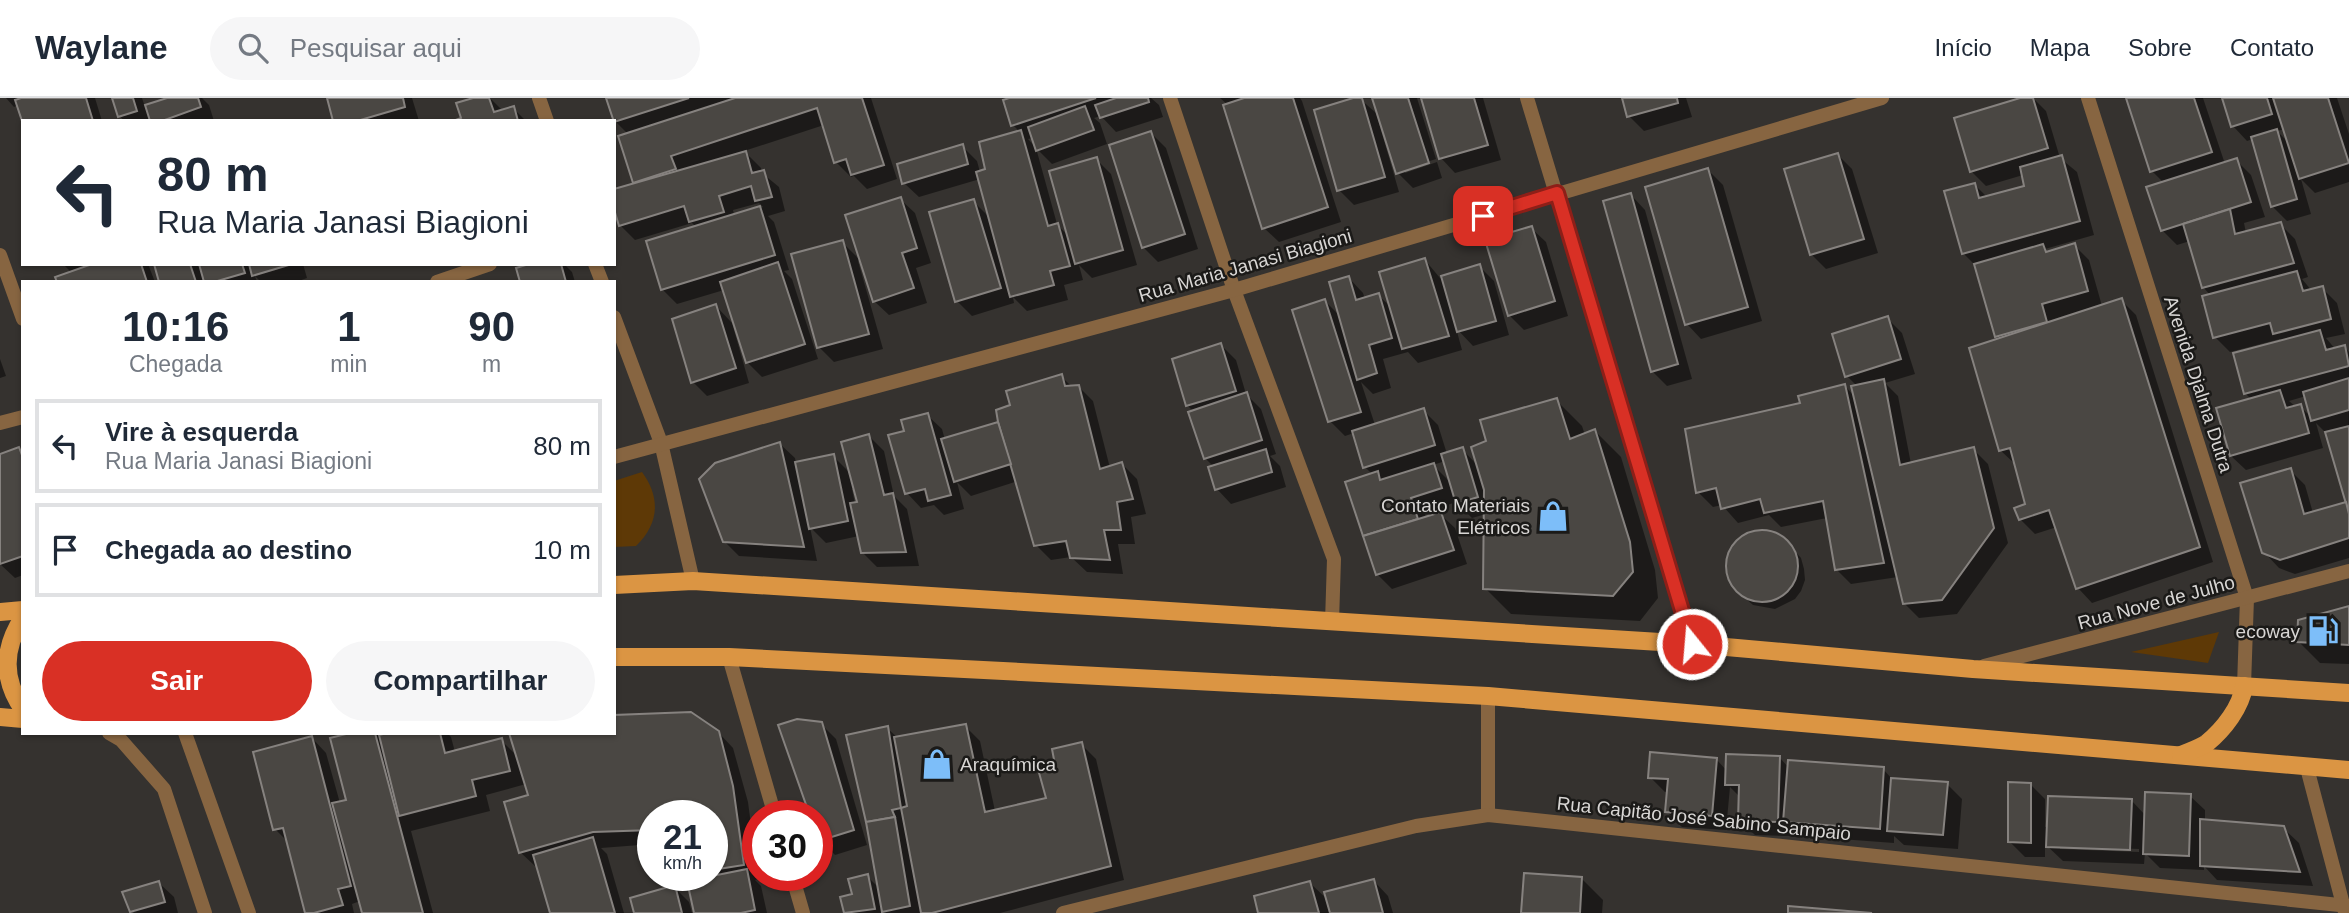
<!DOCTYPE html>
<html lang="pt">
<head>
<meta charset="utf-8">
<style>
	body { margin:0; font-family:Arial,sans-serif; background:#f6f6f7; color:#1f2937; height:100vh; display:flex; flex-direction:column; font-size:26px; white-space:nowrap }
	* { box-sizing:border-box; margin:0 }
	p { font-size:23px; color:#747a83 }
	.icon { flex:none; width:38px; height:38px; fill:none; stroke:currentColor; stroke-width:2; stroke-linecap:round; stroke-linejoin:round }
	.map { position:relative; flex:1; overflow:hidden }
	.panel { position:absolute; left:21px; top:182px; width:595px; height:455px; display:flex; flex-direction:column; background:#fff; border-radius:0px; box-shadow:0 2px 5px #0004 }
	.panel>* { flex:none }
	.top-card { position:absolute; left:21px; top:21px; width:595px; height:147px; border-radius:0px; box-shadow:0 2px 5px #0004; background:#fff; color:#1f2937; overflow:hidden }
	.speed { position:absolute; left:637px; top:702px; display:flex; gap:14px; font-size:35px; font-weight:700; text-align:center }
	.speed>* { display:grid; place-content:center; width:91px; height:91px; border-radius:50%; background:#fff; box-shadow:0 2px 5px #0004; line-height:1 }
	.speed small { font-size:18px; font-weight:400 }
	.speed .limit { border:10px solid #d22; background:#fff; color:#111 }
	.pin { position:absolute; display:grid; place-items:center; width:60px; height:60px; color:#fff; margin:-30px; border-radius:14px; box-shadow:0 4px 10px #0006 }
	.me { position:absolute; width:77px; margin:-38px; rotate:343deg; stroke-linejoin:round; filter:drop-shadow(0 0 5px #0008) }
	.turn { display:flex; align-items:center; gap:24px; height:147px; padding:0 21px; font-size:32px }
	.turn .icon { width:91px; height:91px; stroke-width:2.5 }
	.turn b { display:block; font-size:49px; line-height:60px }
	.eta { display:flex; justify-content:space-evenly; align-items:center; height:119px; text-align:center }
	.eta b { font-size:42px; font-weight:600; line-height:49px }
	.button { display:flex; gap:14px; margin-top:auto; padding:14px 21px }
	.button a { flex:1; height:80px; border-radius:42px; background:#d93025; color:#fff; font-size:28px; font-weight:600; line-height:80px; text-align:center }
	.button a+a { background:#f6f6f7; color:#1f2937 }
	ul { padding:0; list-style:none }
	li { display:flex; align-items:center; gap:21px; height:94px; margin:0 14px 10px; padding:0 7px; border:4px solid #e0e1e3; border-radius:0px }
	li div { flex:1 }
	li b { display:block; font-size:26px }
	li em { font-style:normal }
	header { display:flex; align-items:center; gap:42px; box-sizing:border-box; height:98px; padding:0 35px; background:#fff; border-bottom:2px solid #e0e1e3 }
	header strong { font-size:33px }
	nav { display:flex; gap:38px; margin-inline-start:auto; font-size:24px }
	.search { width:490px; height:63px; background:#f6f6f7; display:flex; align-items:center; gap:18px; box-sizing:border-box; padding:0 24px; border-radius:38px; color:#747a83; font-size:26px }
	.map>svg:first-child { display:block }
	.green { fill:#5e3906 }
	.shadow { fill:#0007; fill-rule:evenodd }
	.building { fill:#4a4743; stroke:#86827f; stroke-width:2 }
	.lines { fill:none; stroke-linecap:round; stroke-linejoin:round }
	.street { stroke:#876541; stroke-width:14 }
	.primary { stroke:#db9543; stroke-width:18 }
	.route-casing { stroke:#8d1f18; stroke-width:18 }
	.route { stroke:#d93025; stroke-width:12 }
	.labels { text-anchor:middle; stroke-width:5; stroke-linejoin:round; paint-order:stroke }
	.street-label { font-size:19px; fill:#d8d6d4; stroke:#1b1a18 }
	.poi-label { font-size:19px; fill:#d8d6d4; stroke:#1b1a18; text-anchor:end }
</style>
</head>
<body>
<header>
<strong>Waylane</strong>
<div class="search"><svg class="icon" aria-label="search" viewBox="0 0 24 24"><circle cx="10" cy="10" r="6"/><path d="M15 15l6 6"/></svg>Pesquisar aqui</div>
<nav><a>Início</a><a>Mapa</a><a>Sobre</a><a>Contato</a></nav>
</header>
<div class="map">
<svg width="2349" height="815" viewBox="0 0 2349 815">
	<rect width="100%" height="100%" fill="#35322f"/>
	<g class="green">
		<path d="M642 374C661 400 659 426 636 448L614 449V383Z"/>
		<path d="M2219 534 2208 565 2131 554Z"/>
	</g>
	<g class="shadow">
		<path d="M6 0H95L102 23H24L18 7 14 9Z"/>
		<path d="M114 0H142L145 9 173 0H202L209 7 214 23H124L120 18Z"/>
		<path d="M328 0H412L419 23H335Z"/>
		<path d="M479 0H490L503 13 513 10 526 23H459Z"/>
		<path d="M607 0H871L897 81 867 91 854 78 851 79 836 64 824 27 744 53 761 70 762 75 779 89 785 113 768 118 774 124 789 172 784 173 792 181 818 261 762 279 747 264 724 192 677 206 663 192 648 144 696 129 692 125 635 142 620 127 635 87 620 39 628 36 615 23ZM759 105 763 109 734 117 733 112Z"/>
		<path d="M1015 0H1151L1159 7 1163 19 1116 34 1101 18 1094 20 1100 25 1107 46 1052 66 1036 50 1057 126 1069 139 1096 61 1111 76 1137 167 1092 180 1079 167 1083 182 1064 187 1068 202 1027 213 1013 199 1014 205 972 218 957 203 973 103 990 120 980 81 919 99 904 85 962 48 977 63 980 74 987 72 1020 34 1013 27ZM1033 40 1037 51 1028 41Z"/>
		<path d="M1220 0H1300L1302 3 1341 124 1279 144 1264 130 1228 7Z"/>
		<path d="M1359 0 1376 15 1399 94 1354 107 1339 92Z"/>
		<path d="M1374 0H1417L1436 61 1405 71V75L1437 64 1442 80 1413 90 1398 75Z"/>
		<path d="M1423 0H1483L1501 62 1455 75 1441 60Z"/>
		<path d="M1624 0H1686L1692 19 1644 33 1629 18Z"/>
		<path d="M2026 0H2033L2046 13 2060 60 2077 74 2094 137 2045 151 2049 154 2074 147 2089 162 2102 208 2121 202 2136 217 2213 464 2092 505 2078 490 2057 429 2035 436 2020 421 2028 407 2015 366 2000 352V242L1996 238 1976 168 1963 155 1975 87 1987 99 2026 89 2023 77 1986 88 1971 73Z"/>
		<path d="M2128 0H2203L2225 66 2236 62 2251 77 2265 119 2244 125 2246 135 2280 126 2295 141 2308 179 2302 181 2312 193 2322 190 2337 205 2345 236 2326 240 2336 252 2345 249 2349 254V460L2295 476 2279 470 2264 454 2290 372 2305 387 2313 415 2348 405 2328 337 2316 325 2323 350 2246 372 2231 358 2252 302 2245 295 2283 244 2280 241 2230 254 2215 239 2211 198 2203 189 2190 143 2177 147 2162 132 2164 85 2152 73ZM2306 298 2312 320 2300 308 2296 309 2289 303Z"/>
		<path d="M2224 0H2337L2349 36V84L2315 95 2301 81 2311 116 2287 123 2272 108 2253 41 2247 43 2233 28ZM2285 31 2290 46 2277 33Z"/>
		<path d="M1151 35 1166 50 1198 151 1158 164 1144 150 1111 48Z"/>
		<path d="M1838 57 1852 71 1878 155 1826 171 1811 156Z"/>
		<path d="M1708 72 1723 87 1762 223 1701 241 1687 226Z"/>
		<path d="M1631 97 1645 112 1692 281 1667 288 1652 273Z"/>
		<path d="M900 101 915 115 931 165 916 170 927 205 889 217 874 203Z"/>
		<path d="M1531 130 1546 144 1568 218 1524 232 1509 217Z"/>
		<path d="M842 144 860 162 858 163 883 251 834 264 819 249Z"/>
		<path d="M1425 162 1440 180 1479 168 1494 183 1509 237 1473 248 1456 230 1462 252 1418 265 1408 254 1383 261 1391 290 1373 296 1361 284 1375 327 1423 312 1438 327 1447 356 1462 351 1478 368 1488 344 1556 302 1582 328 1585 337 1595 333 1621 359 1655 472 1658 500 1640 523 1511 516 1485 490 1486 416 1472 420 1456 404 1425 415 1426 420 1440 416 1455 430 1467 466 1392 491 1377 476 1347 385 1373 377 1365 369 1354 335 1345 338 1330 323 1325 203 1340 218 1349 180 1363 195 1365 201 1378 197 1392 210ZM1445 363 1452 386 1433 367Z"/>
		<path d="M63 166H148L155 184H59L72 175Z"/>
		<path d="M156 166H303L307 180 296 184H261L255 178 257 184H161Z"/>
		<path d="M536 166H564L572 174 575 184H522Z"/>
		<path d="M716 208 732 225 749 285 707 298 693 284Z"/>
		<path d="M1887 220 1902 235 1915 276 1885 285 1898 298 1911 366 1973 351 1988 366 2008 445 1957 516 1919 520 1904 505 1898 479 1851 486 1836 471 1827 420 1781 429 1769 417 1738 425 1722 407 1713 409 1698 394 1802 306 1845 288 1855 299 1857 288 1847 278Z"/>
		<path d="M1221 247 1236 262 1246 296 1261 311 1276 356 1270 358 1280 368 1286 389 1231 406 1217 391 1214 369 1205 360 1194 314 1187 307Z"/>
		<path d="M0 261 6 278 0 280Z"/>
		<path d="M1061 278 1072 289 1078 288 1093 303 1110 370 1122 366 1137 381 1146 416 1131 419 1135 446H1118L1123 476 1087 474 1071 459 1051 462 1036 447 1018 383 971 398 957 384 964 411 944 417 934 407 921 410 907 395 906 334 927 317 942 331 945 342 1000 325 1012 308Z"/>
		<path d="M869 338 884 353 894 398 907 411 919 468 877 469 862 454 859 438 826 445 810 429 817 463 739 458 724 443 780 346 795 360 796 366 833 358 851 376ZM852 391H855L859 405 855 406Z"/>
		<path d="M19 351 23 355V477L15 480 0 466V358Z"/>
		<path d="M1763 433 1775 435 1785 442 1801 460 1804 471 1805 482 1801 493 1795 501 1775 511 1753 507 1745 500 1730 483 1728 472V460L1733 449 1751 435Z"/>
		<path d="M2349 510V566L2320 565 2299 544Z"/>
		<path d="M821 626 836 641 867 747 835 757 821 742 817 732Z"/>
		<path d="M965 628 980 643 995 713 1048 701 1081 646 1096 661 1124 782 1000 815H845L842 800 854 798 867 778 879 790 887 630 898 640Z"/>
		<path d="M718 634 733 650 748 704 758 781 755 782 761 788 767 815H696L694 784 687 777H712V718H653V746L601 750 607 756 624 815H552L538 767 535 768 520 754 530 698 526 686 486 697 490 713 411 733 433 815H363L360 803 352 806 354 815H307L289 745 275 731 312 640 326 655 340 705 348 703 357 635H377L381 639 394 635H447L451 639 455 654 501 642 518 659 614 635Z"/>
		<path d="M1780 660 1789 670 1883 671 1893 682 1947 686 1962 701 1958 751 1904 747 1894 738V745L1800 738 1793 731V738L1755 737 1740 722V699L1730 689 1726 732 1682 729 1667 714 1669 694H1665L1650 679 1717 662 1727 673Z"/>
		<path d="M2030 686 2045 701V729L2132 703 2146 718 2190 698 2205 712V723L2283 730 2299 745 2313 788 2217 782 2204 768V772L2160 770 2145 755 2144 766 2063 763 2045 746V759H2025L2010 744ZM2060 748 2139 751V754L2060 751Z"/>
		<path d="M1582 781 1603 802 1602 815H1523Z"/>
		<path d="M1374 783 1388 798 1393 815H1260L1310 785 1329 803Z"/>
		<path d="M159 785 174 799 178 815H134L132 813Z"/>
		<path d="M674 789 689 804 692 815H636Z"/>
	</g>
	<g class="building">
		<path d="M21 0H86L93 23H23V26L15 2Z"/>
		<path d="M112 0H133L137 13 118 19Z"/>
		<path d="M167 0H198L201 9 162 23H150L145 7Z"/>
		<path d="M327 0H403L405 9 357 23H333Z"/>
		<path d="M473 0H489L494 14 514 8 518 23H453L461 20 456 5Z"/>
		<path d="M606 0H689L614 24Z"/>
		<path d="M735 0H862L884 67 851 77 846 61 834 65 817 10 671 58 676 71 633 85 618 38Z"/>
		<path d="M1009 0H1096L1011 28 1003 2Z"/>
		<path d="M1116 0H1148L1149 4 1100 20 1095 7Z"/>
		<path d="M1244 0H1293L1328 109 1262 131 1223 7Z"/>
		<path d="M1353 0H1362L1385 79 1337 93 1314 12Z"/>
		<path d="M1372 0H1408L1429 65 1396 76Z"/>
		<path d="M1421 0H1474L1488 47 1439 61Z"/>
		<path d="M1622 0H1677L1678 5 1627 19Z"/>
		<path d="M2020 0H2033L2048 50 1970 74 1954 20Z"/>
		<path d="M2126 0H2194L2212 54 2150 74Z"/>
		<path d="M2222 0H2267L2272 16 2231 29Z"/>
		<path d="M2273 0H2328L2349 65 2299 81Z"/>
		<path d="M1085 8 1094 32 1036 53 1028 29Z"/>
		<path d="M2277 31 2297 101 2271 109 2251 39Z"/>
		<path d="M1021 32 1048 128 1058 125 1070 168 1050 173 1054 187 1010 199 976 74 985 71 979 44Z"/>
		<path d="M1151 33 1185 136 1142 150 1109 47Z"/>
		<path d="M963 46 968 66 902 86 897 66Z"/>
		<path d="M746 53 752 75 764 72 772 99 755 103 751 88 719 98 724 114 689 124 684 108 619 128 614 111V91Z"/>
		<path d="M1838 55 1864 141 1810 157 1784 71Z"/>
		<path d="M2062 57 2080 123 1962 156 1944 93 1975 85 1979 100 2024 88 2020 69Z"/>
		<path d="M1097 59 1123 152 1075 166 1049 73Z"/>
		<path d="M2237 60 2251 104 2161 133 2146 89Z"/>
		<path d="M1708 70 1748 209 1685 227 1645 89Z"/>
		<path d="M1631 95 1678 266 1651 274 1603 103Z"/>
		<path d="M901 99 917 150 902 155 914 190 873 204 845 117Z"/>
		<path d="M974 101 1001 190 955 204 929 114Z"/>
		<path d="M760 108 775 157 661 192 646 143Z"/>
		<path d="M2230 111 2235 136 2281 124 2294 165 2202 190 2183 126Z"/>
		<path d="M1532 128 1555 203 1508 218 1485 142Z"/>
		<path d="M843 142 869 236 817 250 791 156Z"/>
		<path d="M2075 145 2088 193 2042 206 2047 224 1995 239 1974 166 2043 146 2046 154Z"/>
		<path d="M1425 160 1449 238 1402 251 1379 174Z"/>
		<path d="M778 164 805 246 746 265 720 184Z"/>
		<path d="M92 166H141L147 184H57L55 179Z"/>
		<path d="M154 166H190L196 184H159Z"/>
		<path d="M199 166H242L245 175 214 184H204Z"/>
		<path d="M249 166H292L252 178Z"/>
		<path d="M529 166H561L566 184H520L516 170Z"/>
		<path d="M1480 166 1496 223 1457 234 1441 178Z"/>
		<path d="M2297 173 2303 193 2323 188 2331 221 2273 236 2270 225 2213 240 2202 198Z"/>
		<path d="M1349 178 1356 202 1379 195 1392 240 1369 247 1377 275 1357 282 1329 184Z"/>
		<path d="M2122 200 2200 449 2076 491 2049 412 2019 422 2014 410 2025 406 2010 350 1999 353 1969 250Z"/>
		<path d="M1325 201 1361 314 1328 324 1292 212Z"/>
		<path d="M716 206 736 270 691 285 672 221Z"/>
		<path d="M1888 218 1901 261 1845 279 1832 236Z"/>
		<path d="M2320 232 2326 252 2345 247 2349 268 2244 296 2233 255Z"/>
		<path d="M1221 245 1236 293 1186 308 1172 261Z"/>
		<path d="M1062 276 1065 288 1079 287 1100 371 1122 364 1133 401 1117 404 1121 432H1104L1110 462 1070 460 1066 443 1034 448 998 324 996 312 1010 307 1006 293Z"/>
		<path d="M2349 280V312L2311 323 2303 294Z"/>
		<path d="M1884 281 1900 367 1974 349 1994 430 1942 502 1903 506 1851 288Z"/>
		<path d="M1845 286 1884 465 1835 472 1823 403 1764 415 1760 401 1721 411 1716 390 1696 395 1685 331 1800 305 1798 298Z"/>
		<path d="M2280 292 2286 310 2301 306 2309 335 2230 358 2216 310Z"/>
		<path d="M1247 294 1262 342 1204 361 1188 314Z"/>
		<path d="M1557 300 1570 341 1595 331 1630 444 1633 474 1613 498 1483 491 1484 392 1471 349 1486 343 1480 322Z"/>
		<path d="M1424 310 1435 347 1363 370 1352 333Z"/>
		<path d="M928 315 951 397 928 403 925 391 905 396 888 337 904 333 901 322Z"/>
		<path d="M998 324 1011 366 954 384 941 341Z"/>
		<path d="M2349 328V416L2325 334Z"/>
		<path d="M869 336 884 397 893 395 906 454 861 455 850 405 857 404 841 344Z"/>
		<path d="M780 344 804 449 723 444 699 381 715 365Z"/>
		<path d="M19 349 23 360V458L0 466V356Z"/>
		<path d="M1463 349 1478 399 1456 406 1441 356Z"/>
		<path d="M1266 351 1272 374 1215 392 1208 369Z"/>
		<path d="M834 356 848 423 809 431 795 364Z"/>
		<path d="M1434 365 1442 390 1411 400 1418 421 1363 438 1345 384 1378 373 1380 382Z"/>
		<path d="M2291 370 2304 416 2346 404 2349 416V440L2280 462 2262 455 2240 385Z"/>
		<path d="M1441 414 1454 452 1376 477 1363 438Z"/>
		<circle cx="1762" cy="468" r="36"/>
		<path d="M2349 508V547L2297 544 2298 522Z"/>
		<path d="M691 614 719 633 733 688 744 767 712 772V718H653V732L593 734 519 755 504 704 528 697 509 635H614V617Z"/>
		<path d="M797 621 822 624 854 732 819 743 817 718H810L778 627Z"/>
		<path d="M966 626 985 714 1046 700 1038 671 1055 667 1052 651 1082 644 1111 768 932 815H921L901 710 907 708 894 639Z"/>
		<path d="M888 628 901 710 892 712 895 719 866 724 846 637Z"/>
		<path d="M350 635H375L423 815H362L332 705 346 702 330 640Z"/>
		<path d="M387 635H440L445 655 502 640 510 673 472 682 476 698 399 718 379 637Z"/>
		<path d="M312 638 351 788 338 791 343 807 314 815H305L283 730 273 732 253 654Z"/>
		<path d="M1650 654 1717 660 1712 718 1665 714 1668 681 1648 680Z"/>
		<path d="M1726 656 1780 658 1778 724 1738 723 1739 687H1725Z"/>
		<path d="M1788 662 1884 669 1880 731 1783 724Z"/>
		<path d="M1891 680 1948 684 1943 737 1887 733Z"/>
		<path d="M2008 684 2031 685V745L2008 744Z"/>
		<path d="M2145 694 2191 696 2189 758 2143 756Z"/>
		<path d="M2048 698 2132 701 2130 752 2046 749Z"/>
		<path d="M895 719 910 808 882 814 866 724Z"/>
		<path d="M2200 721 2284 728 2300 774 2200 768Z"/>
		<path d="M593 739 615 815H550L533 757Z"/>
		<path d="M747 771 755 812 741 815H694L687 783Z"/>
		<path d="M1524 775 1582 779 1580 815H1521Z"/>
		<path d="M868 776 875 811 844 815 840 799 852 796 848 781Z"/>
		<path d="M1374 781 1383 815H1330L1324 794Z"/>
		<path d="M159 783 165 804 130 814 122 794Z"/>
		<path d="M1310 783 1319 815H1258L1254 798Z"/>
		<path d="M675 787 682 815H634L630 800Z"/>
		<path d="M1788 808 1872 815H1788Z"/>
	</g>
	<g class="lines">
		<g class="street">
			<path d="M539 0 547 23"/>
			<path d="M1170 0 1234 192 1334 461 1332 524"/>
			<path d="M1527 0 1692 546"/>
			<path d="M2088 0 2247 500 2244 588"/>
			<path d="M0 157 23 221"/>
			<path d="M595 166 602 184"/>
			<path d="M437 184 490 166"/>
			<path d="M614 219 661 345 693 483"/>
			<path d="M0 325 23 319"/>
			<path d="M614 359 1234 192 1882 0"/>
			<path d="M729 559 775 718"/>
			<path d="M1984 568 2349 473"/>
			<path d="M1488 598V717"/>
			<path d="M109 635 121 642 164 691 205 815"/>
			<path d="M185 635 249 815"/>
			<path d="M2307 670 2345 814"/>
			<path d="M792 777 803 815"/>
			<path d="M1063 815 1416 728 1488 717 2349 808"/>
		</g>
		<g class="primary">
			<path d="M614 487 693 483 1692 546 1973 571 2349 595"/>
			<path d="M0 514 23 512"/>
			<path d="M23 520C3 550 2 581 23 611"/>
			<path d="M614 559H729L1488 598 2349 672"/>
			<path d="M0 619 23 621"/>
			<path d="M2181 657C2190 653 2200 650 2207 645 2224 631 2241 609 2244 588"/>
		</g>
	</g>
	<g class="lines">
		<defs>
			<path id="route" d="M1483 118 1557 95 1692 546"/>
		</defs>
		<use href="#route" class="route-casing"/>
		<use href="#route" class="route"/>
	</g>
	<defs>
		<symbol id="shop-bare" viewBox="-9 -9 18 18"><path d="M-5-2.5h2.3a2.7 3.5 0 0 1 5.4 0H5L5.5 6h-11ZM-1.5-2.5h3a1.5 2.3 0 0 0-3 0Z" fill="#7dbef9" stroke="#1b1a18" stroke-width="2.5" paint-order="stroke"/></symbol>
		<symbol id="fuel-bare" viewBox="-9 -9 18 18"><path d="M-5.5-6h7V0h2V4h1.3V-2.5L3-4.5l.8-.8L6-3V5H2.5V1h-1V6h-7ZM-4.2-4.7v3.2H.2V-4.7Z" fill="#7dbef9" stroke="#1b1a18" stroke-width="2.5" paint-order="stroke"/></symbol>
	</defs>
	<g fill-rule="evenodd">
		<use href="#shop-bare" x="1531" y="396" width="44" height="44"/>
		<use href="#fuel-bare" x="2301" y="511" width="44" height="44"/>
		<use href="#shop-bare" x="915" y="644" width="44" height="44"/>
	</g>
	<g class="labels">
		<g class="street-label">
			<text transform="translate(1245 167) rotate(-16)" y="7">Rua Maria Janasi Biagioni</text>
			<text transform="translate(2199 286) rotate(72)" y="7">Avenida Djalma Dutra</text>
			<text transform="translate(2156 504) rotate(-15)" y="7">Rua Nove de Julho</text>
			<text transform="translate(1704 720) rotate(6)" y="7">Rua Capitão José Sabino Sampaio</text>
		</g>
		<g class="poi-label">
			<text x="1530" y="414">Contato Materiais<tspan x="1530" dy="22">Elétricos</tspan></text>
			<text x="2300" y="540">ecoway</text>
			<text x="960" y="673" text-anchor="start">Araquímica</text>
		</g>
	</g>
</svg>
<div class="speed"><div>21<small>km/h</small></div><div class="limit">30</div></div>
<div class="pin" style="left:1483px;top:118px;background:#d93025"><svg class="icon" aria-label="arrive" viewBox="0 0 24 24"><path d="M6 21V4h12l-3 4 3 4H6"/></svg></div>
<svg class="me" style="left:1692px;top:546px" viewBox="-20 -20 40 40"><circle r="17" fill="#d93025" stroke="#fff" stroke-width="3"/><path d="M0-11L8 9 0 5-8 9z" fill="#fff"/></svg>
<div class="top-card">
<div class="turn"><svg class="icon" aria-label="left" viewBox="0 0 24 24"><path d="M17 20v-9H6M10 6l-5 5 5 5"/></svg><div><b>80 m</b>Rua Maria Janasi Biagioni</div></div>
</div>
<section class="panel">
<div class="eta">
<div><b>10:16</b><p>Chegada</p></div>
<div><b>1</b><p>min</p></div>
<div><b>90</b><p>m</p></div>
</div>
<ul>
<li><svg class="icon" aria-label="left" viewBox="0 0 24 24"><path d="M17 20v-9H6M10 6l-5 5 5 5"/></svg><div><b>Vire à esquerda</b><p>Rua Maria Janasi Biagioni</p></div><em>80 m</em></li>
<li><svg class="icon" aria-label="arrive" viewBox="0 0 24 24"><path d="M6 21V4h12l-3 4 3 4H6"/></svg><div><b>Chegada ao destino</b></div><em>10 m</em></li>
</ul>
<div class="button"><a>Sair</a><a>Compartilhar</a></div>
</section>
</div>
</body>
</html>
